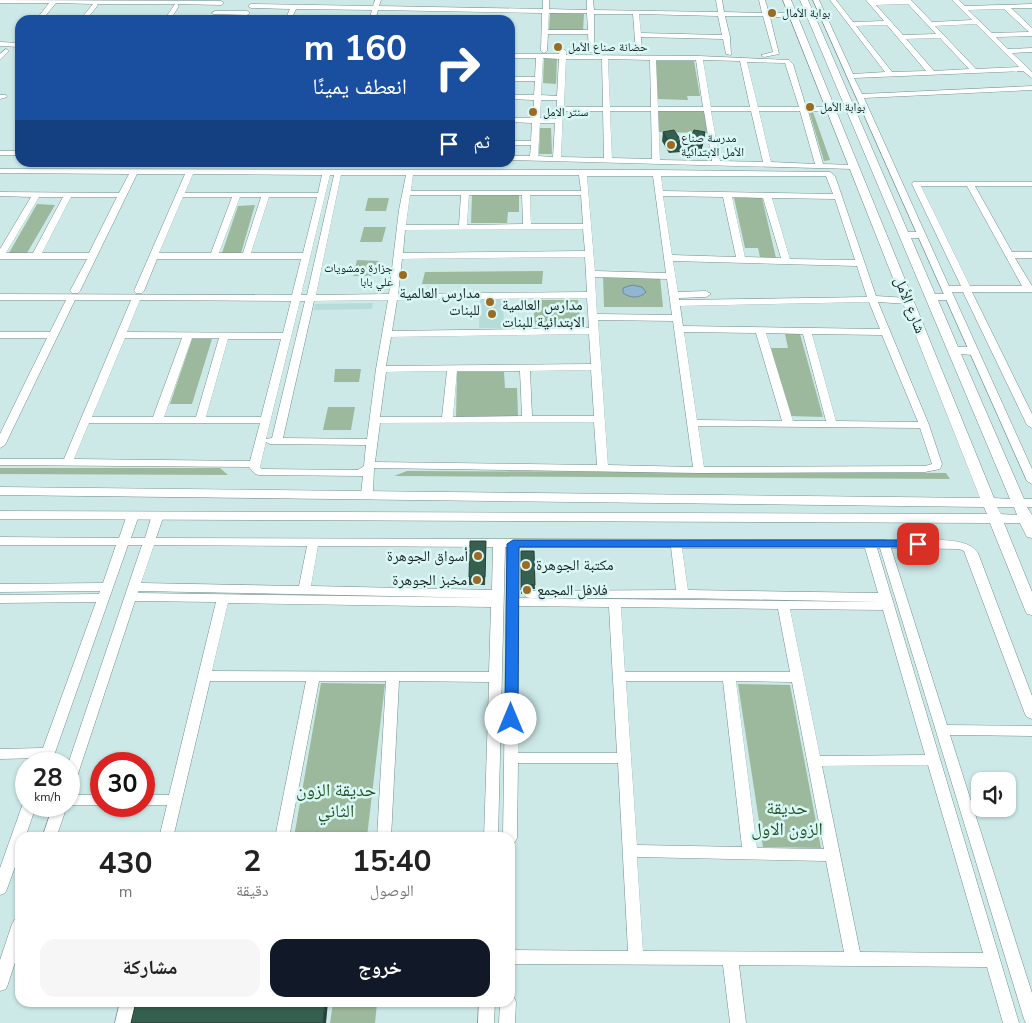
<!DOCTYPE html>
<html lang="ar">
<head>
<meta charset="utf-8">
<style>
	body { margin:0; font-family:"Nunito Sans","Noto Naskh Arabic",sans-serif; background:#f6f6f6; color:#222; direction:rtl; height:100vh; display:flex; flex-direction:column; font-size:19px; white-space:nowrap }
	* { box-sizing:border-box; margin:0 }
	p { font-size:16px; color:#767676 }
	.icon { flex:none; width:28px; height:28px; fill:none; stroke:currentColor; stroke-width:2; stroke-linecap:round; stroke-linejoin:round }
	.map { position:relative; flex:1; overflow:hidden; direction:ltr }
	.sheet { position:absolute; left:15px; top:832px; width:500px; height:175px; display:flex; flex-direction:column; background:#fff; border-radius:15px; box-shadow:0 1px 4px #0004; direction:rtl }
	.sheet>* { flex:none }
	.top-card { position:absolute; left:15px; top:15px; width:500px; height:152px; border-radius:15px; box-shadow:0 1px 4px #0004; direction:rtl; background:#1a4fa0; color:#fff; overflow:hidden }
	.tools { position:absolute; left:971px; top:772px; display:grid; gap:10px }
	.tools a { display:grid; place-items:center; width:45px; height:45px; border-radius:10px; background:#fff; box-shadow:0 1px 4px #0004; font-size:25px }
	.speed { position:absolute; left:15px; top:752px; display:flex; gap:10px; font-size:25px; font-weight:700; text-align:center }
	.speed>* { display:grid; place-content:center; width:65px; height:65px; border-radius:50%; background:#fff; box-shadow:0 1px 4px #0004; line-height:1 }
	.speed small { font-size:12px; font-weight:400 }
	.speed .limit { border:8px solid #d22; background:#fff; color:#111 }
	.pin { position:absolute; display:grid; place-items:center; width:42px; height:42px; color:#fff; margin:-21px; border-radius:10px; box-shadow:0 2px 8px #0006 }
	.me { position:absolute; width:55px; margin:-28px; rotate:0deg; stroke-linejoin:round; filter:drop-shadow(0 0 4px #0008) }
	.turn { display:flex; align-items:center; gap:18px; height:105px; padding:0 25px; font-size:22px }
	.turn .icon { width:65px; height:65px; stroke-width:2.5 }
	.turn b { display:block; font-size:35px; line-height:42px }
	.then { display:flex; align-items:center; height:48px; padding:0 25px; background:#0003; gap:10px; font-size:19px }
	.eta { display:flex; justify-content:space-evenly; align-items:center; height:85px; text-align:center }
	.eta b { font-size:30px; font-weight:700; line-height:35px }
	.cta { display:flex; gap:10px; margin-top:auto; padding:10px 25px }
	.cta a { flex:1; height:58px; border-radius:15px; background:#111827; color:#fff; font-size:20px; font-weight:700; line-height:58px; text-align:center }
	.cta a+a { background:#f6f6f6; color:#222 }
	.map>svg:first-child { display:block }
	.built { fill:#b6dcda }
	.green { fill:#9db99d }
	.water { fill:#91b6d0; stroke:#6d8a9c }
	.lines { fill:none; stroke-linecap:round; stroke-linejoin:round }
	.minor-casing { stroke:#748f8d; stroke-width:1 }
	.major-casing { stroke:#748f8d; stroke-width:1 }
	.minor { fill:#fff; fill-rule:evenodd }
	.major { fill:#fff; fill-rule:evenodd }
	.wall { fill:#2e5345 }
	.shaded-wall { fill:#254338 }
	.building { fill:#356050; stroke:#254338 }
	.route { fill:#1a73e8; stroke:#114b97 }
	.poi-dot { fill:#9c6b1f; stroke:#d9f7f5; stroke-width:2 }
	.labels { text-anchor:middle; stroke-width:5; stroke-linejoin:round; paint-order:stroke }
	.far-poi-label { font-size:12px; fill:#182322; stroke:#d9f7f5; text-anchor:start }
	.poi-label { font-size:15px; fill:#182322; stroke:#d9f7f5; text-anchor:end }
	.street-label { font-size:15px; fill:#182322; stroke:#d9f7f5 }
	.near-park-label { font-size:18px; fill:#235025; stroke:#d9f7f5 }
</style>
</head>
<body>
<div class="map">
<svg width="1032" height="1023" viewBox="0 0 1032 1023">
	<rect width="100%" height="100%" fill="#cce9e8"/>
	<g class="built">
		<path d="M480 299H503L504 328H479Z"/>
		<path d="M373 303 372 309 314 310 315 304Z"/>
	</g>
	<g class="green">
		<path d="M550 13 584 14 583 31H549Z"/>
		<path d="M544 58H557L556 84 543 83Z"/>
		<path d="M653 61H694L700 96H687L688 100 657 99Z"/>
		<path d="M657 107 704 108 707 133 659 132Z"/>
		<path d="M809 111 813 112 830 160 824 161Z"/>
		<path d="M540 128H551L552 154H539Z"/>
		<path d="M472 195H519V212H508L507 223H471Z"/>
		<path d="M368 198H389L386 211H365Z"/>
		<path d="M734 198H762L776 258 760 257 758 248H745Z"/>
		<path d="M37 204 55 205 27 253H9Z"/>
		<path d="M255 205 241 253H222L238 206Z"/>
		<path d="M364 227H386L382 242H360Z"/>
		<path d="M357 260 380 261 376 276H353Z"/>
		<path d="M543 271 542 284H422L425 272Z"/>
		<path d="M603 276 660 277 663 307H604Z"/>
		<path d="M533 300H578L581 326H535Z"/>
		<path d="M785 334H800L823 417 788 416 771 348H788Z"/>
		<path d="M192 339H212L192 404H170Z"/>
		<path d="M335 369H361L359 382H334Z"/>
		<path d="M457 372H504L505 388H517L518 416 456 417Z"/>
		<path d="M328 407H355L351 430H323Z"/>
		<path d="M0 468H220L228 475 0 474Z"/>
		<path d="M407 471 946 473 950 479 394 476Z"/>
		<path d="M321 683 385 684 367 837H294Z"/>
		<path d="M738 684 790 685 821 848 763 847Z"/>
		<path d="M333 1003H377L375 1023H330Z"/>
	</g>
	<path class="water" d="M632 285 642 287 646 292C639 299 630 298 623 293V288Z"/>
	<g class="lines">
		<defs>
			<g id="minor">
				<path d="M0 0 221 1 224 3 221 5 177 4 179 6 170 20H164L175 4H97L98 5 86 20H80L93 4 56 3 42 20H36L49 3H0Z"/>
				<path d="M375 0H381L379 6 543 9V0H549V9L587 10V0H593L594 10 718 12 716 0H722L724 12 762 13 759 0H765L769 13H793L796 15 793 17H770L779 54 764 57 761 55 773 52 763 16H725L730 37 731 55 726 54 723 39 641 37 642 53 639 55 636 53 633 14H594V53L589 52 588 34H548L547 51 544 53 541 51 542 13 378 10 375 20H369L372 10 296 9 291 20H285L290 9 251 8 248 6 251 4 373 6ZM549 13H587L588 30H548ZM639 14 718 16 722 35 641 33Z"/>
				<path d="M813 0H819L853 74 885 72 830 0H836L853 22 884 21 866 0H911L932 22 972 20 952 0H959L965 6 1032 4V8H1011L1032 28V36L996 37 1008 49 1032 48V52L1012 53 1032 72V78L1023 71 854 78 862 94 1032 86V90L864 98 949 286H961L912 184 913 182H1032V186H975L1012 252H1032V258H1015L1032 286V292H972L1032 414V428L1027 425 963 292H952L1032 469V484L1027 481ZM908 4 936 34 903 35 876 5ZM1004 9 1029 32 992 33 968 10ZM976 24 1019 67 976 69 935 26ZM887 25 926 71 892 72 856 26ZM940 38 969 69 934 71 906 39ZM921 186H967L1022 286H970Z"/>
				<path d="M215 11H247L250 13 247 15 213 14 212 13Z"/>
				<path d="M0 42 20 43V47L0 46Z"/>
				<path d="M6 49 9 51 0 60V54Z"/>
				<path d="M563 49 566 51V55L699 56 789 60 793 64 806 107H831L835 109 831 111H808L823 164 854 165 858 167 854 169 510 160V156H530L531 145H510V141H531L532 123 510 122V118H533L534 100 510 99V95H534L535 81H510V77H535L536 58H510V54H559L560 51ZM543 58 559 59 557 96 541 95ZM566 59H602L603 107H564ZM608 59 650 60 651 107H610ZM656 60H696L703 107H658ZM703 60 740 61 750 107H711ZM747 62 785 63 799 107H758ZM541 100H557L556 119 540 118ZM563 111H603L604 158 561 157ZM610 111H651L652 159 612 158ZM658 111H704L712 161 660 160ZM711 111H751L763 162 720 161ZM759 111H800L815 164 771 162ZM540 123H555L553 157 538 156Z"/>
				<path d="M0 95H6L7 97 0 99Z"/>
				<rect x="0" y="151" width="20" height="4"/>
				<path d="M0 169 656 170 830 172 835 176 876 296 908 298 913 301 908 304 878 302 929 425 942 464 940 469 925 472 699 473 374 468 373 494 367 497 361 494 363 476 259 475 255 474 249 467 0 465V459H64L131 300H75L5 445 0 448V434L47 338H0V332H50L66 300H0V294L292 295 301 259H157L144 291 142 293H136L134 291 185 174H137L80 291 78 293H72L70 291 87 259H0V249L31 197 0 196V192L119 193 129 174 0 173ZM193 174 322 175 318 193H185ZM330 175H334L307 295H301ZM341 175H406L399 210 389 294 316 295ZM413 175H579L581 191H411ZM587 176H653L666 273 595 271ZM661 176H826L833 194 663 191ZM410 195H461L459 225H406ZM469 195H522L523 224 467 225ZM530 195H581L583 224H531ZM663 196 723 197 736 257 672 255ZM39 197H63L33 253H6ZM71 197H117L89 253H42ZM183 197H232L211 253H159ZM240 197H261L243 253H219ZM269 197H317L303 253H251ZM732 197 763 198 781 258 745 257ZM772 198 835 199 855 260 790 259ZM583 229 585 251 403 253 405 230ZM585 257 587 292 398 294 402 259ZM673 261 857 266 867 297 679 300V298L706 297 711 294 706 291 678 292ZM595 277 667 279 672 315 597 314ZM587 298 589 328 392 331 397 300ZM140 300 291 301 283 333 127 332ZM388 300 376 369 367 439 283 438 314 301ZM300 301H305L272 438 266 439ZM869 302 880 329 683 326 680 306ZM598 320 673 321 693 467 608 465ZM684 332 756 333 782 421 697 420ZM766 333 803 334 826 421H793ZM589 334 591 364 386 366 391 337ZM812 334 882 335 918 422 836 421ZM125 338H182L153 417H92ZM192 338H219L196 417H164ZM228 339H281L261 417H206ZM591 370 594 416H532L530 371ZM447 371 442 417H380L386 372ZM457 371H520L522 416 453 417ZM594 422 597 465 375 462 380 423ZM89 423H260L250 461 74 459ZM698 426 920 428 932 464 925 466 704 467ZM266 442 270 444 366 445 364 466 358 470 262 469 260 467Z"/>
				<path d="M133 512 139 515 131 538H145L152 515 158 512 164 515 156 538 884 540C909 545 963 531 978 553L1032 696V719L1027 717 1025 714 964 551 959 549 891 548 947 725 1032 726V736L950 735 1032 993V1023H1026L1024 1019 880 548H877L1019 1023H1003L987 967 739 965 746 1023H730L723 965 510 964V950L628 951 618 763H518L517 838 515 842 510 844V838H503L507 547H505L498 838H484L489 682 399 681 391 838H377L386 681H319L289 838H275L306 681H210L173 838H159L167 805H144V795H169L216 602 135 601 76 780 74 784 69 785 68 764 142 545H128L51 764H37L39 758 0 759V749L43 748 96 602 0 603V595L99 594 100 591 0 592V584L103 583 116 545H0V537L119 538 127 515ZM154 545 307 546 299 586 141 583ZM318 546 493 547 492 590 311 586ZM519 547H671L676 590 526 591 524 594 526 597 530 598H683L881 602 519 598ZM682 548H865L878 593 688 590ZM138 591 491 598 138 593ZM228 603 491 607 489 672 212 671ZM518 606 609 607 617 753H518ZM621 607 778 609 790 672H625ZM790 609 883 610 925 755 820 756ZM626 681H723L742 847 637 845ZM736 681 792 682 824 849 757 848ZM928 765 983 953 860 952 822 766ZM637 857 826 861 844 952 643 951Z"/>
				<rect x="69" y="795" width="32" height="10"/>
				<path d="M26 801V806H36L25 838H20V853L7 889 5 893 0 895V868L22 806Z"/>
				<path d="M53 806H67L56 838H42Z"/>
				<path d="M20 918V947L8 984 6 989 0 991V960L12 924 15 919Z"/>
				<path d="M510 996 514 997 516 1002 515 1023H499L500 1002H510Z"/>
				<path d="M120 1002H136L131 1023H115Z"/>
				<path d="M479 1002H495L494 1023H478Z"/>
			</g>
			<path id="major" d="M783 0H791L994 498 1010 499 800 0H808L908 232H920L925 235 920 238H911L935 294H948L954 297 948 300H938L958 347H973L979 351 973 355 961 354 1024 499H1032V507H1027L1032 515V538L1027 537 1020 523H1004L1032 592V615L1027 614 1025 610 990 523 0 519V511L987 514 984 507 0 495V487L980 498ZM997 507H1014L1017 515 1001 514Z"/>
		</defs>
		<use href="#minor" class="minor-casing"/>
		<use href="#major" class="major-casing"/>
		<use href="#minor" class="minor"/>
		<use href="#major" class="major"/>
	</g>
	<g class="wall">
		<path d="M663 132 682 142 681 152 669 153 662 141Z"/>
		<path d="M705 132 704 141 700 154H687L688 144Z"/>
		<path d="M486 541 485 585H469V577Z"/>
		<path d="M521 551H534L535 589H526L521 594Z"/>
	</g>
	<g class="shaded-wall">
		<path d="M705 132 704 141 700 154 701 145Z"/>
		<path d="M526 585V589L521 594V590Z"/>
		<path d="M325 1002H328L326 1023H323Z"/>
	</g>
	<g class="building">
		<path d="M674 130 682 142 669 143 663 132Z"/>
		<path d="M694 130 705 132 701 145 688 144Z"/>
		<path d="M470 541H486L485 577H469Z"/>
		<path d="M521 551H534L535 585H526L521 590Z"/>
		<path d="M136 1002H325L323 1023H131Z"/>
	</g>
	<path class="route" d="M513 540H918L924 544 918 547H519L518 719 516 722H506L505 719 507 544Z"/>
	<g class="poi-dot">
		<circle cx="772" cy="13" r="5"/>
		<circle cx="558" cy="47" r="5"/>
		<circle cx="810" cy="107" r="5"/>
		<circle cx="533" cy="112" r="5"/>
		<circle cx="671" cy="145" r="5"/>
		<circle cx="403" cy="275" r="5"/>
		<circle cx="490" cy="302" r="5"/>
		<circle cx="492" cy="314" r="5"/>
		<circle cx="478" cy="556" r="5"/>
		<circle cx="526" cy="565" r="5"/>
		<circle cx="477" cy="580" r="5"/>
		<circle cx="527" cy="590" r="5"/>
	</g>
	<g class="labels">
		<g class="far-poi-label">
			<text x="782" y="17">بوابة الأمال</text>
			<text x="568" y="51">حضانة صناع الأمل</text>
			<text x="820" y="111">بوابة الأمل</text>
			<text x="543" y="116">سنتر الامل</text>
			<text x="681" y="142">مدرسة صناع<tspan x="681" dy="14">الأمل الابتدائية</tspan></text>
			<text x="393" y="272" text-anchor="end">جزارة ومشويات<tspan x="393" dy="14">علي بابا</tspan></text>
		</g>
		<g class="poi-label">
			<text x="480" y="298">مدارس العالمية<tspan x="480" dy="17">للبنات</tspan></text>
			<text x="502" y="310" text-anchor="start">مدارس العالمية<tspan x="502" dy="17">الابتدائية للبنات</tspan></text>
			<text x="468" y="561">أسواق الجوهرة</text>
			<text x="536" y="570" text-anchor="start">مكتبة الجوهرة</text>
			<text x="467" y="585">مخبز الجوهرة</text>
			<text x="537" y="595" text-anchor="start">فلافل المجمع</text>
		</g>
		<g class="street-label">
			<text transform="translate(910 305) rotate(68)" y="5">شارع الأمل</text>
		</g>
		<g class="near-park-label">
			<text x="336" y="796">حديقة الزون<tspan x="336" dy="21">الثاني</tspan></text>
			<text x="787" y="814">حديقة<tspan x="787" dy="21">الزون الاول</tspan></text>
		</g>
	</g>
</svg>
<div class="tools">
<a><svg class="icon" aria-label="sound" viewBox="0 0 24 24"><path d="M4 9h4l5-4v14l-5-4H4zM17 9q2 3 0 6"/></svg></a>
</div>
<div class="speed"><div>28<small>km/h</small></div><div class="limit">30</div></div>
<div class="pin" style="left:918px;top:544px;background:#d93025"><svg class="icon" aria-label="arrive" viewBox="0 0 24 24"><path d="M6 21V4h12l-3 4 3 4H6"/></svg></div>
<svg class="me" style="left:511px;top:719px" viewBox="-20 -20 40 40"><circle r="19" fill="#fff"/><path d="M0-13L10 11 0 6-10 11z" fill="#1a73e8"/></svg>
<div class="top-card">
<div class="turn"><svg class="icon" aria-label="right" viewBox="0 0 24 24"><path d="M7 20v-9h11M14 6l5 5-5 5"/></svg><div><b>160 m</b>انعطف يمينًا</div></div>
<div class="then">ثم<svg class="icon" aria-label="arrive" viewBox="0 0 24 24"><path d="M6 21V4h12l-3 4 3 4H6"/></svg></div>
</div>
<section class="sheet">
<div class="eta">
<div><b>15:40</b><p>الوصول</p></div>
<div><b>2</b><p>دقيقة</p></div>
<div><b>430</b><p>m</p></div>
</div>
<div class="cta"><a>خروج</a><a>مشاركة</a></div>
</section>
</div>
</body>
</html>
